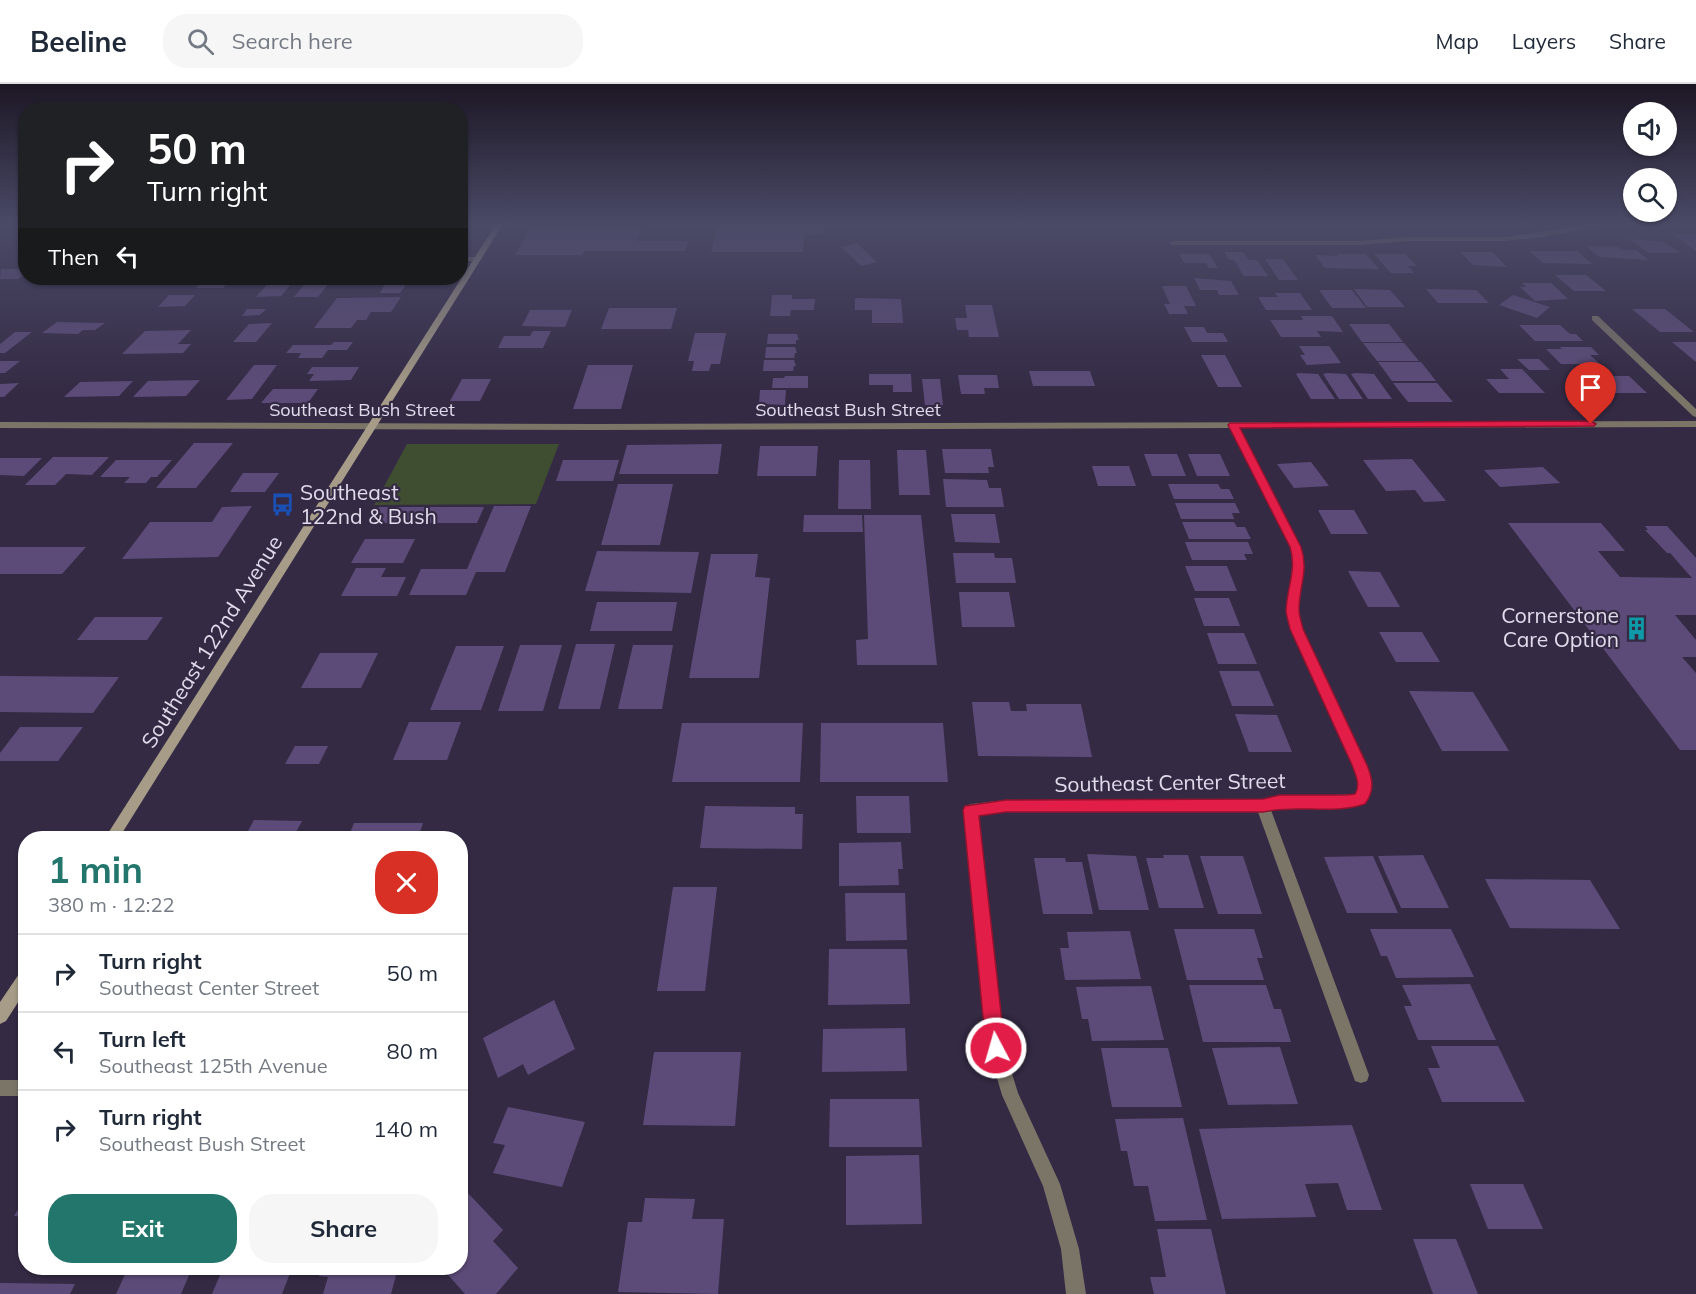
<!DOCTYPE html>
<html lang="en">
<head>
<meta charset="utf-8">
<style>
	body { margin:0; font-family:Mulish,sans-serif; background:#f6f6f7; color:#1f2937; height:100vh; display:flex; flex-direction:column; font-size:22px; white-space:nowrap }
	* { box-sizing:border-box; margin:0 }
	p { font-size:20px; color:#747a83 }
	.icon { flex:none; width:33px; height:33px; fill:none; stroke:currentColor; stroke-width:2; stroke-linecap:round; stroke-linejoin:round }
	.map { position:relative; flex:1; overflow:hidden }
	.sheet { position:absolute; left:18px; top:747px; width:450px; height:444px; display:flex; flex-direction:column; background:#fff; border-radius:24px; box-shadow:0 2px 4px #0004 }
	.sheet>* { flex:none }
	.top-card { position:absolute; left:18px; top:18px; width:450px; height:183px; border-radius:24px; box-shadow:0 2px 4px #0004; background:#202124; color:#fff; overflow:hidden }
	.tools { position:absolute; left:1623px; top:18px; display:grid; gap:12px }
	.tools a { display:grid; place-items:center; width:54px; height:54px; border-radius:50%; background:#fff; box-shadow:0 2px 4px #0004; font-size:30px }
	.pin { position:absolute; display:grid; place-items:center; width:51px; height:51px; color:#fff; margin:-62px -26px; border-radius:50% 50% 50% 0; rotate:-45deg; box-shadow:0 0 6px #0007 }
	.pin .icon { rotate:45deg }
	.me { position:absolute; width:66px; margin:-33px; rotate:354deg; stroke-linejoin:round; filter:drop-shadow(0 0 4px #0008) }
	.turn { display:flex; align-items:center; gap:21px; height:126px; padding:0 30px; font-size:27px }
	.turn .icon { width:78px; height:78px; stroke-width:2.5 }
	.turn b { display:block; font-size:42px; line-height:51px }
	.then { display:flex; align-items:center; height:57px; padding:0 30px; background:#0003; gap:12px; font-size:22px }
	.round { display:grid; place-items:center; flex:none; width:63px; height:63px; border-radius:24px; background:#f6f6f7 }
	.summary { display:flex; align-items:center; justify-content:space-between; height:102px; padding:0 30px }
	h1 { font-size:36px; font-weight:700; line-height:45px; color:#23766c }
	.action { display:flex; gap:12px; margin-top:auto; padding:12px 30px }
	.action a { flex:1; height:69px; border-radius:24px; background:#23766c; color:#fff; font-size:24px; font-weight:700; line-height:69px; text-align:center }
	.action a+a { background:#f6f6f7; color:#1f2937 }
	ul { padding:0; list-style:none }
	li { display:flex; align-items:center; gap:18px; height:78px; padding:0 30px; border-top:2px solid #e0e1e3 }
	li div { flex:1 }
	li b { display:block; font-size:22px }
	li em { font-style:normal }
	header { display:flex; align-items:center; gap:36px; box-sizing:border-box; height:84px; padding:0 30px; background:#fff; border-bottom:2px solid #e0e1e3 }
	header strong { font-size:28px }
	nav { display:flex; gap:33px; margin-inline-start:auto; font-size:21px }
	.search { width:420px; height:54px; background:#f6f6f7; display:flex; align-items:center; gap:15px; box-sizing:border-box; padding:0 21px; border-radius:24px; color:#747a83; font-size:22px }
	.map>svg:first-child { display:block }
	.green { fill:#3f4d31 }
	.building { fill:#5c4b78 }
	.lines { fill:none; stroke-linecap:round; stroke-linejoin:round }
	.minor { fill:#7b7568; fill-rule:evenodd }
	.secondary { fill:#a69c87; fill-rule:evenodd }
	.route { fill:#e11d48; stroke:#92132f; stroke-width:1.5 }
	.labels { text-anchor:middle; stroke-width:4.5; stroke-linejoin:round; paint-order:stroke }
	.far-street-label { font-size:18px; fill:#e1dbec; stroke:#342a44 }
	.poi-label { font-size:21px; fill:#e1dbec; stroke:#342a44; text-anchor:start }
	.street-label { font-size:21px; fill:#e1dbec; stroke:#342a44 }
</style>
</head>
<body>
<header>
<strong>Beeline</strong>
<div class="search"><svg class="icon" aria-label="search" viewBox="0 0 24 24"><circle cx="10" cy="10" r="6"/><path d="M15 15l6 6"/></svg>Search here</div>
<nav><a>Map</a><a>Layers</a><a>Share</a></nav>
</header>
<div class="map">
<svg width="1696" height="1210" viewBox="0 0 1696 1210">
	<rect width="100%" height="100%" fill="#342a44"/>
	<path class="green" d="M407 360H559L536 420 374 421Z"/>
	<g class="building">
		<path d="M718 140H824L823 150H804L803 168H711Z"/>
		<path d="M530 144H642L637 157H688L685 167H584L582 171H515Z"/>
		<path d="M1672 150 1696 151V167Z"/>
		<path d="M1629 155 1664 158 1681 169H1649Z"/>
		<path d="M857 159 877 178 861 182 841 163Z"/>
		<path d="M1586 162H1618L1622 166H1636L1649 176 1599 173Z"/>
		<path d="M1529 167H1577L1592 180 1543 179Z"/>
		<path d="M1224 168H1243L1249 176H1257L1268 192H1244L1234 176H1229Z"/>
		<path d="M1460 168H1492L1507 183 1473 181Z"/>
		<path d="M1179 170H1209L1218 184H1209L1206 179H1184Z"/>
		<path d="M1337 170H1366L1379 185 1325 184 1315 171 1338 172Z"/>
		<path d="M1374 170H1405L1417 182H1408L1414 189H1391Z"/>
		<path d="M1265 175H1283L1298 196H1279Z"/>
		<path d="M26 185V189L18 195H0L1 185Z"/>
		<path d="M1555 191H1586L1606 207H1574Z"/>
		<path d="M207 194H232L223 204H196Z"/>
		<path d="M269 194H296L281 212 256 213 271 196H267Z"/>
		<path d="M305 194H333L318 213H294L308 196H302Z"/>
		<path d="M388 194H420L416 199H407L400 209H380Z"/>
		<path d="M1194 194 1231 197 1239 211H1219L1217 206H1200Z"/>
		<path d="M1522 199H1551L1568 215 1535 217 1520 203H1526Z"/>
		<path d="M1162 202H1186L1196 222H1184L1188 230H1169L1164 220H1170Z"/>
		<path d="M1354 205 1390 206 1405 223H1367Z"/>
		<path d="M1426 205 1476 206 1489 219H1438Z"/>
		<path d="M1319 206H1352L1366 224H1332Z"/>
		<path d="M1275 209H1300L1312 226H1266L1258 213H1278Z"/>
		<path d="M169 211H195L185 222 158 223Z"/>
		<path d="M772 211H792V215H815L814 226H791L790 232H770Z"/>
		<path d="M1513 211 1550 223 1537 234 1499 221Z"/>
		<path d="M401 213 391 228H371L366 236H357L351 244H314L337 214Z"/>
		<path d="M855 214 901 215 903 239H872V226H855Z"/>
		<path d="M965 221H992L999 253H969L968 246H957L955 234H967Z"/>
		<path d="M609 224H677L671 245H601Z"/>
		<path d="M247 225H266L260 231 242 232Z"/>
		<path d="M1632 225H1665L1694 248H1660Z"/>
		<path d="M530 226H572L565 243 522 242Z"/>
		<path d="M1301 232H1332L1343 248 1317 247 1321 253H1281L1270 236H1303Z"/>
		<path d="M57 238 105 239 95 246H83L78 250 42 249Z"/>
		<path d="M272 239 256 258H233L249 240Z"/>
		<path d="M1349 240H1389L1403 258H1362Z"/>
		<path d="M1519 241H1560L1570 250H1576L1583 257H1535Z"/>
		<path d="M1184 243H1204L1207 249H1223L1228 258H1192Z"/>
		<path d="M191 246 178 260H191L183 269 122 270 145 247Z"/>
		<path d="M533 247H551L543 264H498L504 252H530Z"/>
		<path d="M15 248H32L5 269H0V260Z"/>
		<path d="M695 249H726L720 280H711L709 287H692L694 277H688Z"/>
		<path d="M768 250H797L799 256H796V260H767Z"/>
		<path d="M334 258H353L347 266H328L322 274H298L301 269H286L293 261H331Z"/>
		<path d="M1672 258H1696V278Z"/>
		<path d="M1363 259H1404L1419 277H1377Z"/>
		<path d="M1299 262H1329L1341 279 1307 281 1300 271H1305Z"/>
		<path d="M766 263H795L797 269H795L794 274H765Z"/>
		<path d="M1559 263H1591L1599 271H1590L1600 280H1561L1546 265H1562Z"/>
		<path d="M1201 271H1225L1242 303H1218Z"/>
		<path d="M1517 275H1539L1550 286H1529Z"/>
		<path d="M764 276H794L796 282H794L793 287H763Z"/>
		<path d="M0 277H20L5 289H0Z"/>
		<path d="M1378 278H1421L1436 297H1392Z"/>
		<path d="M254 281H277L252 315 226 316Z"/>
		<path d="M588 281H633L621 325H573Z"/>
		<path d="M312 283H359L351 296 309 297 314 290H307Z"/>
		<path d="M1500 285H1522L1545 309H1499L1486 295H1509Z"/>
		<path d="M1029 287H1090L1095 302H1033Z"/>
		<path d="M1299 289 1318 290 1335 315H1311L1296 290Z"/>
		<path d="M1327 289 1346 290 1363 315H1339L1323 290Z"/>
		<path d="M1355 289 1374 290 1392 315H1368L1351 290Z"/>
		<path d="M869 290H911L912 308H893V301H869Z"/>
		<path d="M958 291H997L999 304H984L985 310H961Z"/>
		<path d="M785 292H808V304H772L773 294H784Z"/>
		<path d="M1596 292H1629L1647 309H1613Z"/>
		<path d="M462 295H491L480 317H450Z"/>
		<path d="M922 295H940L943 321H925Z"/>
		<path d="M200 296 186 312 133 313 148 297Z"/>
		<path d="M133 297 119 312 64 313 80 298Z"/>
		<path d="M19 299 4 313H0V300Z"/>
		<path d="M1393 299H1437L1453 318H1408Z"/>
		<path d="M273 305H318L308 319H261Z"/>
		<path d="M760 306H786L785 321 759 320Z"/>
		<path d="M194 359H233L196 404H156Z"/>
		<path d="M722 360 718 390H619L627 361Z"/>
		<path d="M760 362H818L816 392H757Z"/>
		<path d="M942 365H991L994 383H988L989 389H945Z"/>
		<path d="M897 366H926L930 411H899Z"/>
		<path d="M1144 370H1177L1186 392H1152Z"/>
		<path d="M1188 370H1220L1230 392H1197Z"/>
		<path d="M53 373H109L92 391 66 390 55 401H25Z"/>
		<path d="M0 374H42L24 392 0 391Z"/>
		<path d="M1412 375 1446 417 1424 418 1415 406 1386 407 1363 376Z"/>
		<path d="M116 376H172L157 393H151L146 399H124L130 393H100Z"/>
		<path d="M563 376H619L613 397H556Z"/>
		<path d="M839 376H870L871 425H838Z"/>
		<path d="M1311 378 1329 402 1294 404 1277 380Z"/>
		<path d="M1092 382H1129L1136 402H1098Z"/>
		<path d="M1543 383 1560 399 1500 403 1484 386Z"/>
		<path d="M243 389H279L265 408H230Z"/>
		<path d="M943 395 987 396 989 404H1001L1004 423H946Z"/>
		<path d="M618 400H673L660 461H601Z"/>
		<path d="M1168 400H1218L1221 405H1229L1234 415H1174Z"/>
		<path d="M1175 419H1235L1240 429H1232L1234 435H1181Z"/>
		<path d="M252 422 218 473 122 475 150 438H212L222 423Z"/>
		<path d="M494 422H531L505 488H476L466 511H409L421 485H467Z"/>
		<path d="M379 423H484L477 439H369Z"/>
		<path d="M1318 426H1354L1368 450H1331Z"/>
		<path d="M951 430H995L1000 459 955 458Z"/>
		<path d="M804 431H862L863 448H803Z"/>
		<path d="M864 431H921L937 581H857L856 556 868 555Z"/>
		<path d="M1182 438H1234L1237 443H1245L1251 455H1189Z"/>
		<path d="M1508 439H1601L1625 467H1598L1620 493 1692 494 1670 469H1667L1645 446H1648L1645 442H1667L1696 474V531H1675L1696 556V573H1682L1696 589V666H1680Z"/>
		<path d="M365 455H415L403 479H351Z"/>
		<path d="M1185 458H1248L1253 470H1244L1247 476H1192Z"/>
		<path d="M0 463H86L62 490H0Z"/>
		<path d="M597 467 699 468 691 509 585 507Z"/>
		<path d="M953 469H994L995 474H1012L1016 499H956Z"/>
		<path d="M711 470H758L755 493 770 494 759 594H689Z"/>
		<path d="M1185 482H1227L1237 507H1195Z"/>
		<path d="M356 484H386L381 493H406L397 512H341Z"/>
		<path d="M1348 487 1380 488 1400 523H1368Z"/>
		<path d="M959 508H1009L1015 543H962Z"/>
		<path d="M1194 514H1229L1240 542H1204Z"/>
		<path d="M597 518H677L672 547H590Z"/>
		<path d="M95 533H163L147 556H77Z"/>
		<path d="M1379 548H1422L1440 578H1396Z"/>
		<path d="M1207 549H1244L1257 580H1218Z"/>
		<path d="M576 560H615L600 625H558Z"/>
		<path d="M520 561H562L543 627H498Z"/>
		<path d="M633 561H673L662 625H618Z"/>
		<path d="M456 562H504L481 626H430Z"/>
		<path d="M320 569H378L361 604H301Z"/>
		<path d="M1219 587H1259L1274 622H1232Z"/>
		<path d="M0 592 119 593 93 629 0 628Z"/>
		<path d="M1409 607 1473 608 1509 667H1442Z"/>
		<path d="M972 618H1009L1011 627H1027L1026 620H1081L1092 673 978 672Z"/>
		<path d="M1235 630 1277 631 1292 668H1249Z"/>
		<path d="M409 638H461L447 676H393Z"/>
		<path d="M682 639H803L800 698H672Z"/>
		<path d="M821 639H943L948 698H820Z"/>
		<path d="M20 643H83L58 677H0V669Z"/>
		<path d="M295 662H328L319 680H285Z"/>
		<path d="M856 712H909L911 749H857Z"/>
		<path d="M705 722 795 723V730H803L802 765 700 764Z"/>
		<path d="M254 736 302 737 293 754H244Z"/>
		<path d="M354 739H423L418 754H348Z"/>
		<path d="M901 758 903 785H898L899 801 839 802V759Z"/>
		<path d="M1087 770 1136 772 1149 826H1099Z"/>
		<path d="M1163 771H1188L1204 824H1159L1146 774H1164Z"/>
		<path d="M1423 771 1449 824H1401L1378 772Z"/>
		<path d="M1200 772H1243L1262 830H1218Z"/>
		<path d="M1373 772 1398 829H1347L1324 773Z"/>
		<path d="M1034 774H1065L1066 778H1082L1093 830H1043Z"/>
		<path d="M1485 795 1590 796 1620 845 1510 844Z"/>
		<path d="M673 803H717L705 907H657Z"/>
		<path d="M845 809H905L907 856 846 857Z"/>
		<path d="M1174 845H1254L1263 874H1257L1264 896H1187Z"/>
		<path d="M1370 845H1451L1474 893 1396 894 1387 872H1381Z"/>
		<path d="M1130 847 1141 895 1065 896 1060 864H1069L1067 848Z"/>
		<path d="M829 865H907L910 920 828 921Z"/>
		<path d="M1470 900 1496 956H1418L1404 922H1412L1402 901Z"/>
		<path d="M1189 901H1266L1274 925H1281L1291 958H1203Z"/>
		<path d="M1151 902 1164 956 1092 957 1088 935H1082L1076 903Z"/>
		<path d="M554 916 575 965 528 991 523 980 498 994 483 954Z"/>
		<path d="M905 944 907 987 822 988 823 945Z"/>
		<path d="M1431 962H1498L1525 1018H1442L1428 984H1440Z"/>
		<path d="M1280 963 1298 1020 1228 1021 1212 964Z"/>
		<path d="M1101 964H1168L1182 1023H1112Z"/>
		<path d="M654 968H741L735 1042 643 1041Z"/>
		<path d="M830 1015H919L922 1063H829Z"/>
		<path d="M508 1023 585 1038 562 1103 493 1089 505 1061 493 1059Z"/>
		<path d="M1183 1034 1207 1136 1155 1137 1148 1102H1134L1127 1067H1121L1115 1035Z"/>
		<path d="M1352 1041 1382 1126H1347L1338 1099 1305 1100 1316 1133 1222 1135 1199 1045Z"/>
		<path d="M919 1071 922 1140 846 1141V1072Z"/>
		<path d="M1470 1100H1523L1543 1145H1488Z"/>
		<path d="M466 1107 503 1146 493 1157 518 1184 496 1210H465L442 1184H460V1113Z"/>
		<path d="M26 1112V1133L14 1132Z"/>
		<path d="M645 1114 695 1115 692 1135H724L718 1210 618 1208 628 1138H642Z"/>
		<path d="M1157 1145H1211L1226 1210H1154L1150 1193H1166Z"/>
		<path d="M1413 1155H1456L1478 1210H1433Z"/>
		<path d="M128 1184H192L181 1210H116Z"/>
		<path d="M223 1184H292L282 1210H212Z"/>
		<path d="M322 1184H398L391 1210H323L328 1193 319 1192Z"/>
		<path d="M0 1199 75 1200 70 1210H0Z"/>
	</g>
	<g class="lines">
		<g class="minor">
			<path d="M1593 140H1609L1543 153 1505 157H1409L1360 161H1172L1169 159 1172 157H1360L1409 153H1505Z"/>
			<path d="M460 173H479L482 175 479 177H460Z"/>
			<path d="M1592 232H1598L1696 325V333L1693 332 1592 236Z"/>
			<path d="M1696 337V343L1239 344 1300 463C1308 490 1293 513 1300 538L1366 680C1371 695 1373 705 1365 719L1360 720 1271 726 1369 991 1367 997 1361 999 1355 997 1258 728H1006L978 731 1004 964 1018 1009 1060 1100 1079 1165 1086 1210H1066L1061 1165 1043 1102 1002 1011 988 964 964 726 966 722 971 720 1006 716H1263L1287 713 1356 710 1358 698 1354 680 1288 535C1284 511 1297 489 1290 463L1230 344 594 346 0 344V338L594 340Z"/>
			<rect x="0" y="996" width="26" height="16"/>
		</g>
		<g class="secondary">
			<path d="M496 140H503L119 754H105Z"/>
			<path d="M26 885V906L6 937 0 940V918L21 887Z"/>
		</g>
	</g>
	<linearGradient id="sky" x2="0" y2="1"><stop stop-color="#1d1725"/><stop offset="0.45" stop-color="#4a4a67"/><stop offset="1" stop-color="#4a4a67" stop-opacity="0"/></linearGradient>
	<rect width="1696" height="310" fill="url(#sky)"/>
	<path class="route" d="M1591 337 1596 340 1594 342 1240 344 1301 463C1309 486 1299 503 1299 526 1299 532 1302 539 1303 545L1367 681C1373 696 1375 706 1365 720 1333 731 1296 720 1263 728H1006L979 732 1005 964 1002 970 996 973 989 970 986 964 963 726 965 722 1006 716 1263 715 1280 711H1346L1355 710C1361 701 1355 689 1352 681L1290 545C1289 539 1286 532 1286 526 1287 503 1297 486 1290 463L1228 341 1230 339Z"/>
	<defs>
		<symbol id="bus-bare" viewBox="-9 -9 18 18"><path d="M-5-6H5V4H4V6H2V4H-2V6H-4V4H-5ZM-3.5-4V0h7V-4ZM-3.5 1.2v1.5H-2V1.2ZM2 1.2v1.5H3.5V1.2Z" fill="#1a4fb4" stroke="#342a44" stroke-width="2.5" paint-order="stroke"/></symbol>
		<symbol id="building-bare" viewBox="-9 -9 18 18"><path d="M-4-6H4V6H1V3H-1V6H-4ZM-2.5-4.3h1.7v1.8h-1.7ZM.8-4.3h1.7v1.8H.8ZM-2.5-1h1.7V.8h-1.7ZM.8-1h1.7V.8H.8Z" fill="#0f9aa8" stroke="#342a44" stroke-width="2.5" paint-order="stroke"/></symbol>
	</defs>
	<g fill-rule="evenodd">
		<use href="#bus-bare" x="266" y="404" width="33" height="33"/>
		<use href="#building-bare" x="1620" y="528" width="33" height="33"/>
	</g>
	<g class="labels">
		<g class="far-street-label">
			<text x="362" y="332">Southeast Bush Street</text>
			<text x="848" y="332">Southeast Bush Street</text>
		</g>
		<g class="poi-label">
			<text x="300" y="416">Southeast<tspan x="300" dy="24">122nd &amp; Bush</tspan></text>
			<text x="1619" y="539" text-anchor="end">Cornerstone<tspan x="1619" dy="24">Care Option</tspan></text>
		</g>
		<g class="street-label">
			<text transform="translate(212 558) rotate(-58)" y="7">Southeast 122nd Avenue</text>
			<text transform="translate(1170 699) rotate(-1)" y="7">Southeast Center Street</text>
		</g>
	</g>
</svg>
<div class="tools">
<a><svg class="icon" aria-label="sound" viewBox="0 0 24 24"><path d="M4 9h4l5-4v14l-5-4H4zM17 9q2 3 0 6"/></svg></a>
<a><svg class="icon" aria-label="search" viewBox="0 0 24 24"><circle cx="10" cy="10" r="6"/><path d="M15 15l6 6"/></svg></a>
</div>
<div class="pin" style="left:1591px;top:340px;background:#d93025"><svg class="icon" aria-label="arrive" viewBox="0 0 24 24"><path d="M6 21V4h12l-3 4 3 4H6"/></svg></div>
<svg class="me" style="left:996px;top:964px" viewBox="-20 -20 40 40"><circle r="17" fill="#e11d48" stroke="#fff" stroke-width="3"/><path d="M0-11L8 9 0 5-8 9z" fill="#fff"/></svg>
<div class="top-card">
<div class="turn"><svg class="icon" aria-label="right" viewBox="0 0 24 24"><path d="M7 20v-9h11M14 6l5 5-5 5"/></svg><div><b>50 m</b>Turn right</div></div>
<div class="then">Then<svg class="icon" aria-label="left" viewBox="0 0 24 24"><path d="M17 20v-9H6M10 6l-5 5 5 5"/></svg></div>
</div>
<section class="sheet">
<div class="summary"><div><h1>1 min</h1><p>380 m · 12:22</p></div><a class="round" style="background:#d93025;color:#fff"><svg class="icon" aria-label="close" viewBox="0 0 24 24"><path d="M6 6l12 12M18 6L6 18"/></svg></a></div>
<ul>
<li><svg class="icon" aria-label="right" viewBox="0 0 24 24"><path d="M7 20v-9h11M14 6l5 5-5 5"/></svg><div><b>Turn right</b><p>Southeast Center Street</p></div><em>50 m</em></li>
<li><svg class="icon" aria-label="left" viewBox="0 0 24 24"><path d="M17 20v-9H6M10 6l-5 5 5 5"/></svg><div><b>Turn left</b><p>Southeast 125th Avenue</p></div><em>80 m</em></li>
<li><svg class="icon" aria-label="right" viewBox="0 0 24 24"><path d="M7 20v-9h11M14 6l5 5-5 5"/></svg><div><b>Turn right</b><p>Southeast Bush Street</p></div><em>140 m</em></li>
</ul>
<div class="action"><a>Exit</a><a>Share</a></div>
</section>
</div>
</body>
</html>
